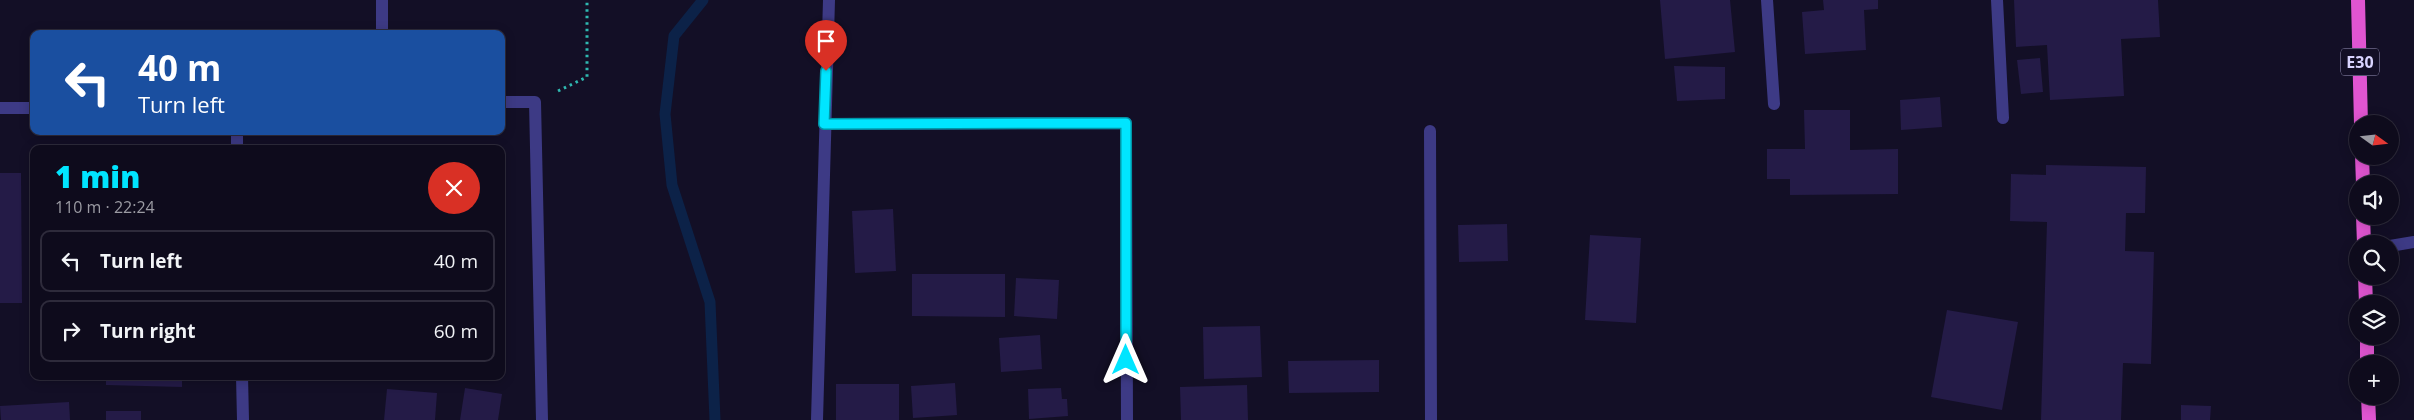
<!DOCTYPE html>
<html lang="en">
<head>
<meta charset="utf-8">
<style>
	body { margin:0; font-family:"Open Sans",sans-serif; background:#171425; color:#f1f3f6; height:100vh; display:flex; flex-direction:column; font-size:19px; white-space:nowrap }
	* { box-sizing:border-box; margin:0 }
	p { font-size:16px; color:#9b9ba3 }
	.icon { flex:none; width:28px; height:28px; fill:none; stroke:currentColor; stroke-width:2; stroke-linecap:round; stroke-linejoin:round }
	.map { position:relative; flex:1; overflow:hidden }
	.panel { position:absolute; left:30px; top:145px; width:475px; height:235px; display:flex; flex-direction:column; background:#0e0b1c; border-radius:10px; box-shadow:0 2px 12px #0003,0 0 0 1px #2e2b3b }
	.panel>* { flex:none }
	.banner { position:absolute; left:30px; top:30px; width:475px; height:105px; border-radius:10px; box-shadow:0 2px 12px #0003,0 0 0 1px #2e2b3b; background:#1a4fa0; color:#fff; overflow:hidden }
	.needle { width:32px; rotate:105deg }
	.controls { position:absolute; left:2349px; top:115px; display:grid; gap:10px }
	.controls a { display:grid; place-items:center; width:50px; height:50px; border-radius:50%; background:#0e0b1c; box-shadow:0 2px 12px #0003,0 0 0 1px #2e2b3b; font-size:25px }
	.pin { position:absolute; display:grid; place-items:center; width:42px; height:42px; color:#fff; margin:-51px -21px; border-radius:50% 50% 50% 0; rotate:-45deg; box-shadow:0 0 5px #0007 }
	.pin .icon { rotate:45deg }
	.me { position:absolute; width:55px; margin:-28px; rotate:0deg; stroke-linejoin:round; filter:drop-shadow(0 0 4px #0008) }
	.turn { display:flex; align-items:center; gap:18px; height:105px; padding:0 25px; font-size:22px }
	.turn .icon { width:65px; height:65px; stroke-width:2.5 }
	.turn b { display:block; font-size:35px; line-height:42px }
	.round { display:grid; place-items:center; flex:none; width:52px; height:52px; border-radius:26px; background:#171425 }
	.headline { display:flex; align-items:center; justify-content:space-between; height:85px; padding:0 25px }
	h1 { font-size:30px; font-weight:800; line-height:38px; color:#00e5ff }
	ul { padding:0; list-style:none }
	li { display:flex; align-items:center; gap:15px; height:62px; margin:0 10px 8px; padding:0 15px; border:2px solid #2e2b3b; border-radius:10px }
	li div { flex:1 }
	li b { display:block; font-size:19px }
	li em { font-style:normal }
	.map>svg:first-child { display:block }
	.lines { fill:none; stroke-linecap:round; stroke-linejoin:round }
	.stream { stroke:#0c2248; stroke-width:11 }
	.building { fill:#241b47 }
	.path { stroke:#2fb8b0; stroke-width:3; stroke-dasharray:2.5 4; stroke-linecap:butt }
	.service { stroke:#3d3a85; stroke-width:12 }
	.minor { stroke:#3d3a85; stroke-width:12 }
	.trunk { stroke:#e055d1; stroke-width:14 }
	.route-casing { stroke:#0095a6; stroke-width:12 }
	.route { stroke:#00e5ff; stroke-width:9 }
	.labels { text-anchor:middle; stroke-width:5; stroke-linejoin:round; paint-order:stroke }
	.shield { fill:#130f26; stroke:#9e99be; stroke-width:1 }
	.shield-label { font-size:16px; font-weight:bold; fill:#d9d4ff }
</style>
</head>
<body>
<div class="map">
<svg width="2414" height="420" viewBox="0 0 2414 420">
	<rect width="100%" height="100%" fill="#130f26"/>
	<g class="lines">
		<path class="stream" d="M703 0 674 36 665 114 672 185 710 302 715 420"/>
	</g>
	<g class="building">
		<path d="M1660 0H1730L1735 52 1665 59Z"/>
		<path d="M1823 0H1878V9L1864 10 1866 50 1805 54 1802 12 1824 10Z"/>
		<path d="M2014 0H2158L2160 37 2121 39 2124 96 2050 100 2047 45 2016 47Z"/>
		<path d="M2040 58 2043 92 2021 94 2017 60Z"/>
		<path d="M1674 66 1725 67V99L1677 101Z"/>
		<path d="M1940 97 1942 127 1901 130 1900 100Z"/>
		<path d="M1804 110H1850V150L1898 149V194L1790 195V179H1767V149H1805Z"/>
		<path d="M2046 165 2146 167 2145 213H2126L2125 251 2154 252 2151 364 2123 363 2121 420H2041L2047 222 2010 221 2011 174 2046 175Z"/>
		<path d="M0 173H21L22 303H0Z"/>
		<path d="M893 209 896 271 855 273 852 211Z"/>
		<path d="M1507 224 1508 261 1459 262 1458 225Z"/>
		<path d="M1590 235 1641 238 1636 323 1585 320Z"/>
		<path d="M912 274H1005V317L912 316Z"/>
		<path d="M1016 278 1059 280 1057 319 1014 316Z"/>
		<path d="M1947 310 2018 322 2002 410 1931 397Z"/>
		<path d="M1260 326 1262 377 1204 379 1203 327Z"/>
		<path d="M1040 335 1042 369 1001 372 999 338Z"/>
		<path d="M1379 360V392L1289 393 1288 361Z"/>
		<path d="M106 376H182V387L106 385Z"/>
		<path d="M955 383 957 415 913 418 911 386Z"/>
		<rect x="836" y="384" width="63" height="36"/>
		<path d="M1247 385 1248 420H1181L1180 387Z"/>
		<path d="M465 388 502 394 498 420H460Z"/>
		<path d="M1061 388 1062 399H1067L1068 416 1029 419 1028 389Z"/>
		<path d="M387 389 437 393 435 420H384Z"/>
		<path d="M69 402 70 420H1L0 406Z"/>
		<path d="M2181 405 2211 406 2210 420H2181Z"/>
		<rect x="106" y="411" width="35" height="9"/>
	</g>
	<g class="lines">
		<path class="path" d="M558 91 587 77V0"/>
		<path class="service" d="M2390 246 2414 242"/>
		<g class="minor">
			<path d="M1767 0 1774 104"/>
			<path d="M1997 0 2003 118"/>
			<path d="M382 34V0"/>
			<path d="M501 102H535L542 420"/>
			<path d="M0 108H34"/>
			<path d="M824 124 1126 123 1127 420"/>
			<path d="M237 131V149"/>
			<path d="M1430 131 1431 420"/>
			<path d="M242 376 243 420"/>
			<path d="M817 420 829 0"/>
		</g>
		<g class="trunk">
			<path d="M2358 0 2361 124"/>
			<path d="M2362 156 2363 184"/>
			<path d="M2363 216 2364 244"/>
			<path d="M2365 276 2366 304"/>
			<path d="M2367 336V364"/>
			<path d="M2368 396 2369 420"/>
		</g>
	</g>
	<g class="lines">
		<defs>
			<path id="route" d="M826 71 824 124 1126 123V360"/>
		</defs>
		<use href="#route" class="route-casing"/>
		<use href="#route" class="route"/>
	</g>
	<g class="labels">
		<rect class="shield" x="2341" y="48.5" width="38" height="27" rx="4"/>
		<g class="shield-label">
			<text x="2360" y="68">E30</text>
		</g>
	</g>
</svg>
<div class="controls">
<a><svg class="needle" viewBox="-14 -14 28 28"><path d="M0-13l5 13h-10z" fill="#e53935"/><path d="M0 13l5-13h-10z" fill="#9b9ba3"/></svg></a>
<a><svg class="icon" aria-label="sound" viewBox="0 0 24 24"><path d="M4 9h4l5-4v14l-5-4H4zM17 9q2 3 0 6"/></svg></a>
<a><svg class="icon" aria-label="search" viewBox="0 0 24 24"><circle cx="10" cy="10" r="6"/><path d="M15 15l6 6"/></svg></a>
<a><svg class="icon" aria-label="layers" viewBox="0 0 24 24"><path d="M12 4l9 5-9 5-9-5zM3 14l9 5 9-5"/></svg></a>
<a>+</a>
</div>
<div class="pin" style="left:826px;top:71px;background:#d93025"><svg class="icon" aria-label="arrive" viewBox="0 0 24 24"><path d="M6 21V4h12l-3 4 3 4H6"/></svg></div>
<svg class="me" style="left:1126px;top:360px" viewBox="-20 -20 40 40"><path d="M0-17L14 15 0 8-14 15z" fill="#00e5ff" stroke="#fff" stroke-width="4"/></svg>
<div class="banner">
<div class="turn"><svg class="icon" aria-label="left" viewBox="0 0 24 24"><path d="M17 20v-9H6M10 6l-5 5 5 5"/></svg><div><b>40 m</b>Turn left</div></div>
</div>
<section class="panel">
<div class="headline"><div><h1>1 min</h1><p>110 m · 22:24</p></div><a class="round" style="background:#d93025;color:#fff"><svg class="icon" aria-label="close" viewBox="0 0 24 24"><path d="M6 6l12 12M18 6L6 18"/></svg></a></div>
<ul>
<li><svg class="icon" aria-label="left" viewBox="0 0 24 24"><path d="M17 20v-9H6M10 6l-5 5 5 5"/></svg><div><b>Turn left</b></div><em>40 m</em></li>
<li><svg class="icon" aria-label="right" viewBox="0 0 24 24"><path d="M7 20v-9h11M14 6l5 5-5 5"/></svg><div><b>Turn right</b></div><em>60 m</em></li>
</ul>
</section>
</div>
</body>
</html>
